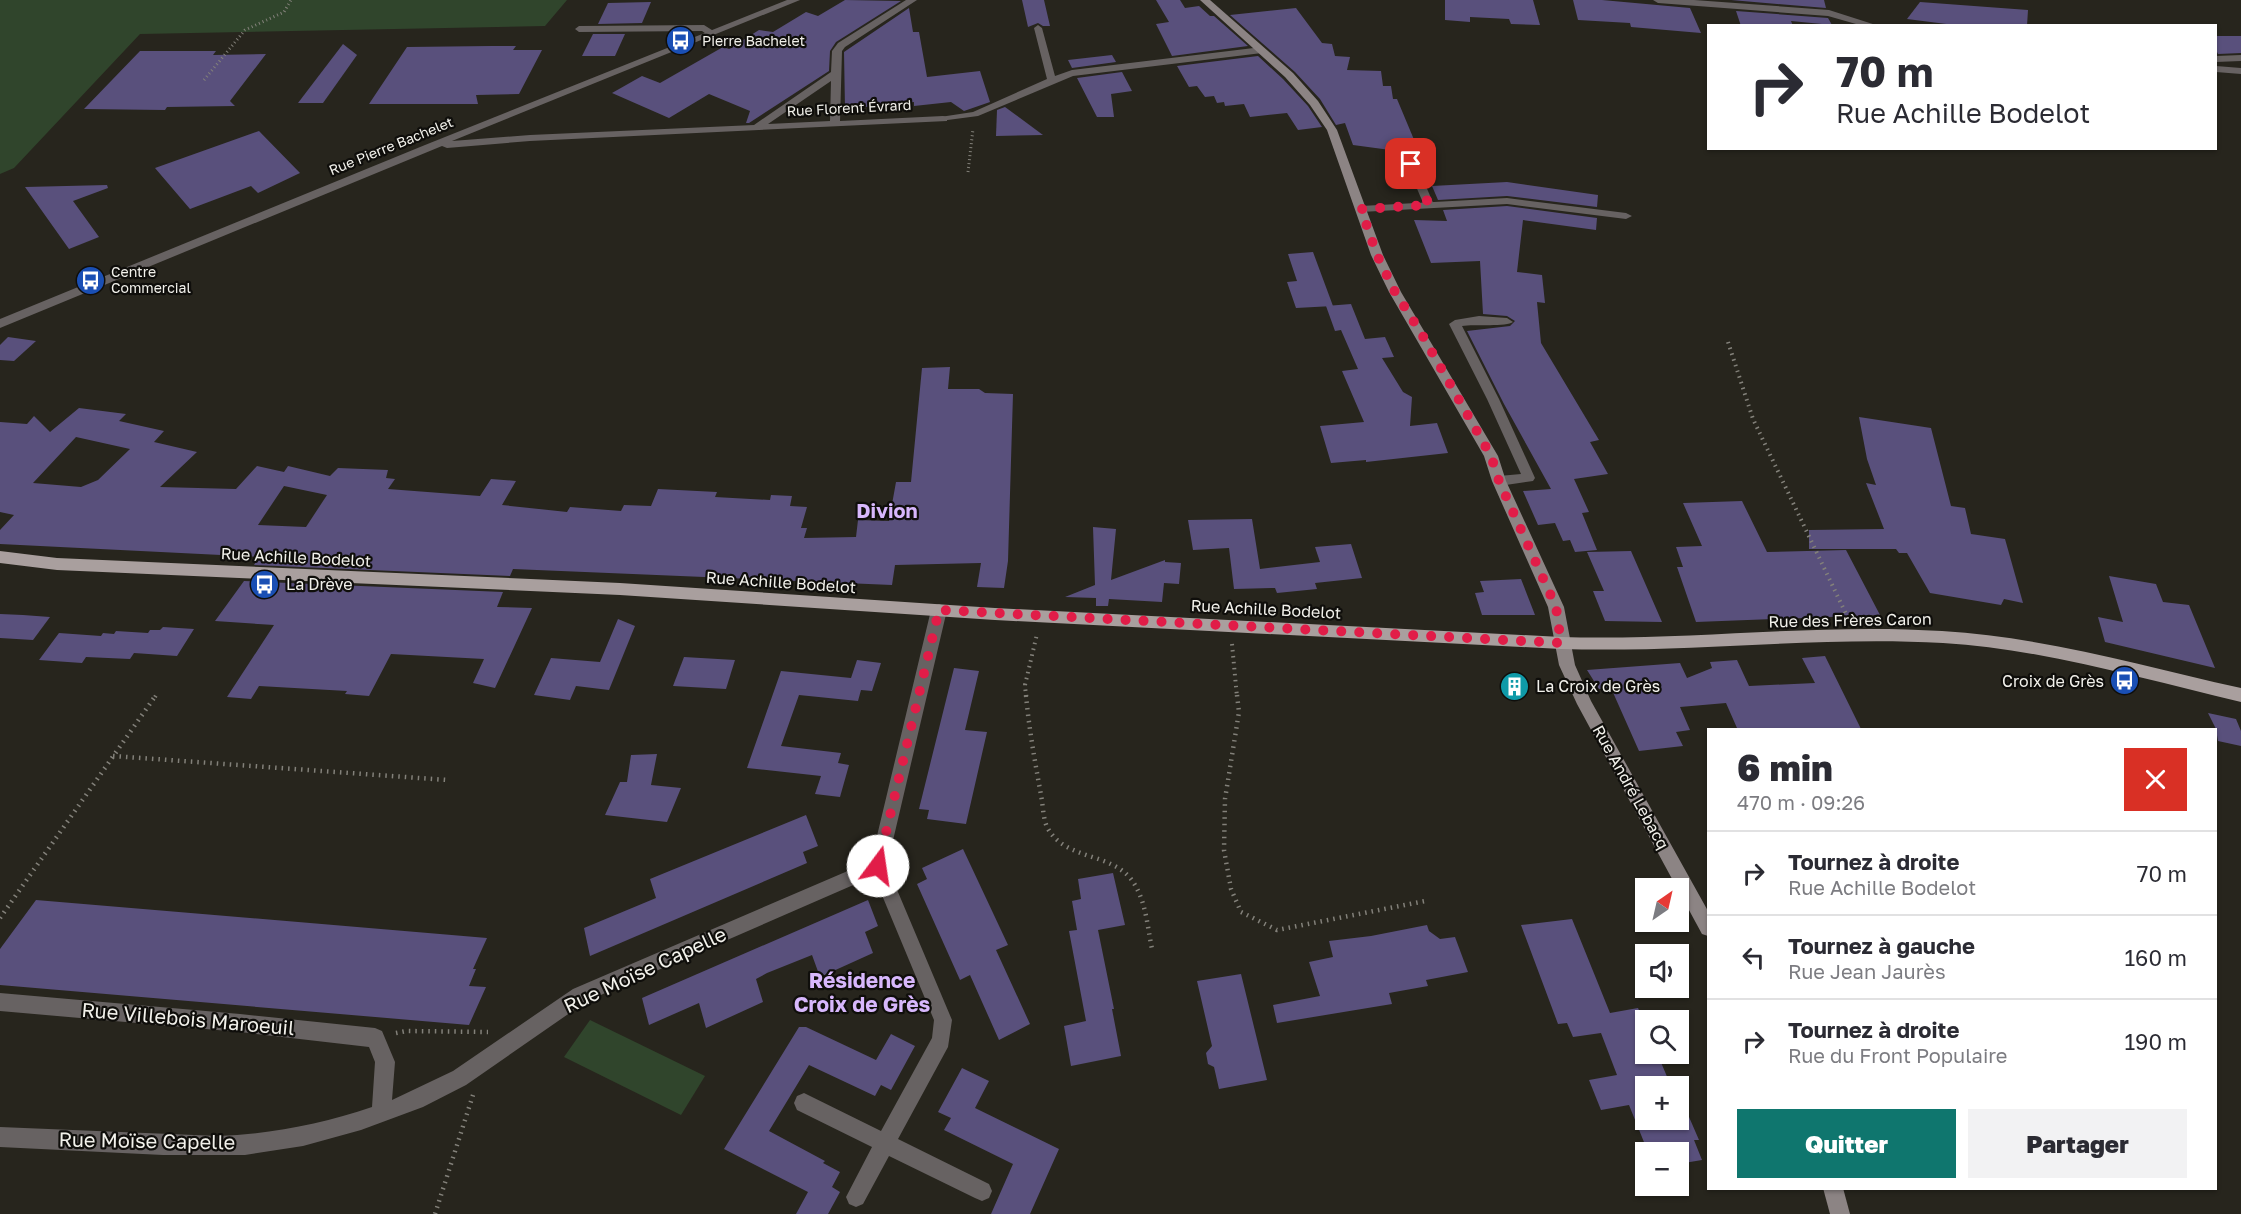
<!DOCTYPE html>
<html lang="fr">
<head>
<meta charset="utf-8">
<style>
	body { margin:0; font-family:"Golos Text",sans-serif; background:#f2f2f3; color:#2b2b33; height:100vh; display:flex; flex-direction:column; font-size:22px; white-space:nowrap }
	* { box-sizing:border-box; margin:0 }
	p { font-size:20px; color:#7c7c81 }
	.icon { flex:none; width:33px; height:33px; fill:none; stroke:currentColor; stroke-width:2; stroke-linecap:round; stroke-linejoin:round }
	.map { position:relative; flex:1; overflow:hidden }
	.sheet { position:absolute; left:1707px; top:728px; width:510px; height:462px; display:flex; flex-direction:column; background:#fff; border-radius:0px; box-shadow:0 2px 4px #0004 }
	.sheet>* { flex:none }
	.banner { position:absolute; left:1707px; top:24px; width:510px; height:126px; border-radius:0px; box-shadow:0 2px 4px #0004; background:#fff; color:#2b2b33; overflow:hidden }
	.needle { width:39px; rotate:34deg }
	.buttons { position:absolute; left:1635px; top:878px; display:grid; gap:12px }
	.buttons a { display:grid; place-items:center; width:54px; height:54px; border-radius:0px; background:#fff; box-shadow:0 2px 4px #0004; font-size:30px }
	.pin { position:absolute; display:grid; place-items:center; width:51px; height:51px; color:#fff; margin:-26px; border-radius:12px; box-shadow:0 3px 9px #0006 }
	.me { position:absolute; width:66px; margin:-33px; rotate:14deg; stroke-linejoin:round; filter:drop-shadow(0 0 4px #0008) }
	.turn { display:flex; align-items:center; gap:21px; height:126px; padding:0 30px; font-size:27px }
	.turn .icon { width:78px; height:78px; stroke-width:2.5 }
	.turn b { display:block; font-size:42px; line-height:51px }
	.round { display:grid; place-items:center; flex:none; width:63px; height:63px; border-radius:0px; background:#f2f2f3 }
	.head { display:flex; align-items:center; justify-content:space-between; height:102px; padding:0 30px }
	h1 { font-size:36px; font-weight:800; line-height:45px }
	.button { display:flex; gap:12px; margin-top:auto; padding:12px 30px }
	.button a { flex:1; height:69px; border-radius:0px; background:#0f766e; color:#fff; font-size:24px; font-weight:800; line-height:69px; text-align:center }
	.button a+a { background:#f2f2f3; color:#2b2b33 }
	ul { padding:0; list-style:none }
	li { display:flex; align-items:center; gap:18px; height:84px; padding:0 30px; border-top:2px solid #e1e1e2 }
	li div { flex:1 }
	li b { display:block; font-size:22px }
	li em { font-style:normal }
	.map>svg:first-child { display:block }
	.green { fill:#30452c }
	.building { fill:#59507c; fill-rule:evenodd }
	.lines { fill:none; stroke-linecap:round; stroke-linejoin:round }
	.path-far2 { stroke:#83817a; stroke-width:3; stroke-dasharray:1 3; stroke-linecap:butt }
	.path-far1 { stroke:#83817a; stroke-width:4; stroke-dasharray:1.5 4.5; stroke-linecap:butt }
	.path { stroke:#83817a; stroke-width:4.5; stroke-dasharray:1.5 5; stroke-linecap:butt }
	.lane { fill:#676262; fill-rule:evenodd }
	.street { fill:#676262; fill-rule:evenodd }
	.secondary { fill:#8c8484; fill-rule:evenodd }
	.primary { fill:#a99f9e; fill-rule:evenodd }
	.route { stroke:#e11d48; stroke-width:10; stroke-dasharray:0 18 }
	.labels { text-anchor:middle; stroke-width:4.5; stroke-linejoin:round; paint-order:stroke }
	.far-poi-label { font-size:14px; fill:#f2f1eb; stroke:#0f0e0b; text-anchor:start }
	.far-street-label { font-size:14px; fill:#f2f1eb; stroke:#0f0e0b }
	.street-label { font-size:16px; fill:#f2f1eb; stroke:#0f0e0b }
	.poi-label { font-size:16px; fill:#f2f1eb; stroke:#0f0e0b; text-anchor:start }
	.quarter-label { font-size:20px; font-weight:bold; fill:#d7b7fc; stroke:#0f0e0b }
	.near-street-label { font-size:20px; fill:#f2f1eb; stroke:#0f0e0b }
	.near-neighbourhood-label { font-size:21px; font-weight:bold; fill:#d7b7fc; stroke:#0f0e0b }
</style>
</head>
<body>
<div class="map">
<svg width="2241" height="1214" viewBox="0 0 2241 1214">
	<rect width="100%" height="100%" fill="#27251d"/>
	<g class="green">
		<path d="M0 0H567L545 26 140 34 14 168 0 174Z"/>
		<path d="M590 1020 705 1076 681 1115 564 1057Z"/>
	</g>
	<g class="building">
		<path d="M845 0 901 1 836 42 830 51 829 71 749 123H746L750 111 709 94 669 118 612 93 642 76 660 83 723 47 729 49 759 30 773 32 806 12 818 16Z"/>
		<path d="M1022 0H1044L1050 26H1043L1038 23 1028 27Z"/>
		<path d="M1156 0H1180L1185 8 1199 6 1210 16H1214L1248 46 1172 56 1156 24 1169 22Z"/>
		<path d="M1445 0H1533L1540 25 1511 24 1509 19 1470 17V22L1445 20Z"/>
		<path d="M1573 0H1602L1690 8 1701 33 1631 27 1630 23 1578 20Z"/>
		<path d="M1824 0 1826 8 1731 0Z"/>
		<path d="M651 2 642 23 598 24 608 3Z"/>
		<path d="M1920 2 2028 10 2027 26H1962L1907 19Z"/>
		<path d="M909 8 913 32H919L927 77 980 71 990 102 964 111 951 102 914 106V102L845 109 844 52Z"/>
		<path d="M1296 8 1322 43 1332 44 1335 56 1350 57 1347 70 1381 71 1383 86H1391L1393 99H1397L1420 154 1353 145 1345 123 1336 125 1320 99 1295 72 1230 15Z"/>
		<path d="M1736 11 1828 18 1832 25 1791 21 1793 26H1741Z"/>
		<path d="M593 34H625L615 56H582Z"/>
		<path d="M2216 36H2241V53L2218 54 2216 50Z"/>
		<path d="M343 44 357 55 323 103H298Z"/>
		<path d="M491 46H516L513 50H542L519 94 476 95 478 104H369L407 47Z"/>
		<path d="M140 51H216L213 55 266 54 230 101 235 106 167 107 165 110 84 109Z"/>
		<path d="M1112 55 1116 62 1072 68 1068 60Z"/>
		<path d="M1258 56 1283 79 1308 106 1322 127 1298 130 1287 113 1250 117 1244 104 1225 106 1224 102 1217 103 1214 96 1205 97 1197 86 1189 87 1177 66Z"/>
		<path d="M1122 72 1132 91 1111 94 1114 117H1097L1077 78Z"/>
		<path d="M1005 107 1043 135 996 136 997 110Z"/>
		<path d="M259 131 300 173 258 193 251 186 190 209 155 168Z"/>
		<path d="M1507 182 1598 195 1597 207 1507 196 1438 200 1432 186Z"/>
		<path d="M107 185 108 188 73 201 99 237 69 249 25 187Z"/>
		<path d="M1507 206 1597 218 1596 230 1523 220 1517 272 1542 275 1545 303 1537 302 1541 343 1599 440 1590 442 1608 474 1574 479 1589 512 1582 513 1597 550 1575 552 1570 540 1563 541 1555 523 1538 525 1523 491 1551 489 1504 404 1467 331 1510 326 1515 321 1507 316 1483 314 1480 261 1431 263 1414 220 1447 221 1443 210Z"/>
		<path d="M1313 252 1333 306 1296 308 1287 282 1297 281 1288 254Z"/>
		<path d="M1351 304 1365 339 1385 337 1394 357 1382 358 1403 392 1412 397 1410 426 1437 423 1448 453 1366 462V460L1331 463 1320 426 1364 422 1342 371 1358 369 1341 330 1335 331 1326 306Z"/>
		<path d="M8 337 36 341 14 361 0 360V345Z"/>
		<path d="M950 367 948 389H979L985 393 1013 394 1008 561 1004 588 977 587 981 563 895 565 892 585 513 569 510 576 254 565 259 557 0 544V530L14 515 0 512V422L27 424 34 416 50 432 79 408 126 414 119 421 164 431 154 442 197 452 160 487 236 489 257 466 284 472 288 466 330 476 338 468 388 470 386 478 395 479 388 489 480 496 491 479 516 481 502 505 567 512 570 507 621 511 624 505 651 506 658 489 717 492 715 497 770 500 771 495 792 496 790 506 807 507 801 528H807L804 538 856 537 858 520 889 521 896 482H911L922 368ZM76 437 130 449 98 480 81 487 33 483ZM284 486 327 495 306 527 258 525Z"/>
		<path d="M1859 417 1931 428 1951 506 1965 508 1971 534 2005 539 2023 603 2004 599 2001 605 1930 593 1907 553H1899L1896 549H1809V530L1884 529 1866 483 1876 485 1867 459Z"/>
		<path d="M1742 501 1767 552 1846 550 1880 615 1696 622 1677 567H1683L1676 547 1702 546 1683 503Z"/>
		<path d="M1252 519 1260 569 1320 562 1315 547 1351 544 1362 578 1315 583 1317 589 1277 593 1275 588 1234 589 1229 548 1193 550 1188 520Z"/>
		<path d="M1093 527 1116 529 1111 580 1165 560V562L1181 563 1179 584 1164 583 1162 602 1109 599 1108 606H1096V598L1065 597 1095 585Z"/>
		<path d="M1631 551 1662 622 1605 621 1593 591H1604L1587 552Z"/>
		<path d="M2109 576 2156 584 2163 602 2189 605 2215 668 2105 642 2098 617 2123 622Z"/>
		<path d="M1521 579 1535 615H1482L1475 593 1484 592 1480 581Z"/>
		<path d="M244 581 503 592 497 607 532 608 495 688 473 683 484 659 391 654 369 696 345 694 347 691 259 686 251 699 227 697 274 625 215 621Z"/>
		<path d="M0 614 23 615 50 617 33 640 0 638Z"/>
		<path d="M618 619 635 626 609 690 576 686 570 700 534 695 551 658 600 662Z"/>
		<path d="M163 627 194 629 177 656 134 653 130 659 86 657 82 663 39 660 59 633 101 636 103 633 114 634 116 631 148 633 150 630H160Z"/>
		<path d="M1825 656 1861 729 1737 728 1726 703 1680 707 1690 730 1676 732 1683 746 1639 751 1611 688 1599 689 1587 670 1680 663 1687 678 1712 668 1710 662 1737 660 1749 686 1815 683 1802 658Z"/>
		<path d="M684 657 735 660 726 689 673 686Z"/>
		<path d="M857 660 881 663 872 691 861 690 858 701 799 695 781 746 841 753 838 763 849 765 840 797 815 794 821 776 747 768 781 671 851 678Z"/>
		<path d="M954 668 979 671 965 730 987 732 966 824 927 819 929 810 919 809Z"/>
		<path d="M2208 713 2236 719 2241 731V746L2218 741 2216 729Z"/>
		<path d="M657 754 651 785 681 788 667 822 605 815 620 782H627L631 755Z"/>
		<path d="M806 815 818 846 803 852 807 863 590 956 584 928 656 898 650 879Z"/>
		<path d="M963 849 1008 945 996 950 1030 1024 999 1040 970 975 960 980 917 884 927 879 922 868Z"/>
		<path d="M1113 873 1125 925 1098 930 1114 1009H1112L1121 1056 1071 1066 1064 1026 1086 1021 1069 931 1077 930 1072 901 1081 899 1078 879Z"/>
		<path d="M36 900 487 938 473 969H476L469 986 486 987 469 1025 0 985V949Z"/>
		<path d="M868 900 878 926 865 932 873 953 820 977 812 955 767 973 756 979 763 1002 706 1028 699 1003 649 1025 642 998Z"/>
		<path d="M1572 919 1610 1013 1638 1008 1646 1026V1053H1657L1671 1086H1646V1119H1678V1104L1682 1111 1686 1110 1699 1140H1694L1702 1160 1678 1164V1152H1648L1629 1105 1601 1110 1589 1080 1617 1075 1601 1033 1573 1037 1567 1023 1558 1024 1521 925Z"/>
		<path d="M1427 925 1429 931 1440 939 1455 937 1468 972 1426 980 1428 986 1389 993 1392 1004 1277 1023 1273 1005 1320 996 1309 962 1333 957 1329 941 1371 936Z"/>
		<path d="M1241 974 1267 1080 1219 1089 1214 1067 1208 1064 1206 1053 1212 1046 1197 981Z"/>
		<path d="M799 1027H806L876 1060 891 1034 915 1046 891 1090 881 1085 875 1096 809 1065 769 1131 825 1161 823 1163 840 1172 832 1187 840 1192 828 1214H796L808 1192 724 1149Z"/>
		<path d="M962 1068 989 1081 975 1108 1059 1149 1030 1214H991L1013 1164 944 1130 951 1118 938 1112Z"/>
	</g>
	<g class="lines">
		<g class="path-far2">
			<path d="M204 80 245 30 284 12 291 0"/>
			<path d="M968 172 973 129"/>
		</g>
		<g class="path-far1">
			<path d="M1728 342 1753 419 1847 616"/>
			<path d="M1232 644 1237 697"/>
			<path d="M155 697 157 694"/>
			<path d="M1026 697 1025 685 1037 634"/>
		</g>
		<g class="path">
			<path d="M1026 695C1029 729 1035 762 1041 795 1043 805 1043 818 1047 827 1064 860 1109 852 1131 879 1146 899 1147 925 1152 949"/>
			<path d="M1237 695 1239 712 1225 799 1224 850 1231 889 1241 912 1277 930 1425 901"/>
			<path d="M113 756 447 780"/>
			<path d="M0 918 156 695"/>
			<path d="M396 1033 406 1031 488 1032"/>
			<path d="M435 1214 473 1095"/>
		</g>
		<g class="lane">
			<path d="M704 25 715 32V36H709L702 31 579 32 575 29 579 26Z"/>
			<path d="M1038 25 1042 28 1055 76 1072 70 1262 47 1266 50 1262 53 1073 76 978 116 940 121V117L973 112 1047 79 1034 28Z"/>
			<path d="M1411 160 1416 163 1434 205 1433 207 1429 208 1424 205 1406 163Z"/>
			<path d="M1479 316 1507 318 1513 322C1507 327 1474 324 1462 326L1499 399 1535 478 1533 481 1499 486 1493 481 1499 476 1521 474 1487 399 1449 324 1455 320Z"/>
		</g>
		<g class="street">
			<path d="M787 0H800L452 141 530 135 754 125 831 72 832 51 838 43 906 0H917L845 47 842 51 840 121 943 116 947 117V121L530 141 447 148 442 146 0 328V319L425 145ZM831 81 830 121 768 124Z"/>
			<path d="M1653 0H1694L1829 10 1879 26H1863L1828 16 1658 3Z"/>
			<path d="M2241 55V61L2216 62V56Z"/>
			<path d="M2216 66 2241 68V74L2216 72Z"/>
			<path d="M1507 198 1626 213 1632 216 1626 219 1507 204 1361 212 1355 209 1361 206Z"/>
			<path d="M939 604 944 606 947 610 887 866 952 1020 948 1047 898 1139 989 1184 992 1191 989 1198 982 1201 975 1198 889 1156 863 1204 856 1207 849 1204 846 1197 872 1147 797 1110 794 1103 797 1096 804 1093 881 1131 932 1038 934 1020 874 876 587 1001 466 1085 423 1107 361 1130 303 1146 245 1155H163L0 1147V1127L218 1136C271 1134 322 1124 372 1107L375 1062 369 1047 240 1032 0 1011V993L240 1014 375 1028 382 1031 395 1062 392 1100 453 1071 573 989 871 861 931 610 934 606Z"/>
		</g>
		<g class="secondary">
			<path d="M1200 0H1210L1293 73 1318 101 1337 130 1383 255 1401 292 1498 456 1506 481 1564 607 1575 665 1591 701 1708 911V936L1702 934 1577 704 1559 665 1548 607 1492 481 1484 456 1389 292 1371 255 1327 130 1310 105 1285 77Z"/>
			<path d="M1823 1188H1843L1850 1214H1830Z"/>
		</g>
		<path class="primary" d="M0 551 57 558 620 583 995 608 1561 637C1688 641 1815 623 1942 631 2044 637 2142 666 2241 688V702C2143 679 2044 649 1943 643 1815 636 1688 653 1561 649L995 620 620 595 57 570 0 563Z"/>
	</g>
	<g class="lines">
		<path class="route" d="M878 866 939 610 1561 643 1556 607 1499 481 1491 456 1421 333 1395 292 1377 255 1361 209 1429 205 1411 164"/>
	</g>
	<defs>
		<symbol id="bus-disc" viewBox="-11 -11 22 22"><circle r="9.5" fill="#1a4fb4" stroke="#0f0e0b"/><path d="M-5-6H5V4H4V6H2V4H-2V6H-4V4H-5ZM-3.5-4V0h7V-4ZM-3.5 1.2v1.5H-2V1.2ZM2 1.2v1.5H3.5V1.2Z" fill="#fff"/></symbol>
		<symbol id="building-disc" viewBox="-11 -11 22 22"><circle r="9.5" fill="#0f9aa8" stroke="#0f0e0b"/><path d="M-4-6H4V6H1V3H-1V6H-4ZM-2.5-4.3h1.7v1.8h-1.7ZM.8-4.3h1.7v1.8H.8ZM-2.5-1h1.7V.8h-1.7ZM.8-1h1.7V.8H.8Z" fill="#fff"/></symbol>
	</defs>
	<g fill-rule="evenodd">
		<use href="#bus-disc" x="664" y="24" width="33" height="33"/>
		<use href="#bus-disc" x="74" y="264" width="33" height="33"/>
		<use href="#bus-disc" x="248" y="568" width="33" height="33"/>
		<use href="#bus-disc" x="2108" y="664" width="33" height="33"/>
		<use href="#building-disc" x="1498" y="670" width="33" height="33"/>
	</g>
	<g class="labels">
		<g class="far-poi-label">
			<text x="702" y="46">Pierre Bachelet</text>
			<text x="111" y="277">Centre<tspan x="111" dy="16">Commercial</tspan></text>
		</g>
		<g class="far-street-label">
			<text transform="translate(849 108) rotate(-3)" y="5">Rue Florent Évrard</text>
			<text transform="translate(391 146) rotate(-22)" y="5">Rue Pierre Bachelet</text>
		</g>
		<g class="street-label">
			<text transform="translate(296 557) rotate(3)" y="6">Rue Achille Bodelot</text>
			<text transform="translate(781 582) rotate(4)" y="6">Rue Achille Bodelot</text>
			<text transform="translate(1266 609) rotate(3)" y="6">Rue Achille Bodelot</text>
			<text transform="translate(1850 620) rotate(-1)" y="6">Rue des Frères Caron</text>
			<text transform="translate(1631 787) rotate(61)" y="6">Rue André Lebacq</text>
		</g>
		<g class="poi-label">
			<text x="286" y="590">La Drève</text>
			<text x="2104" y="687" text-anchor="end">Croix de Grès</text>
			<text x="1536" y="692">La Croix de Grès</text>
		</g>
		<g class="quarter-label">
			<text x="887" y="518">Divion</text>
		</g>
		<g class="near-street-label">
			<text transform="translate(645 970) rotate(-25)" y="7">Rue Moïse Capelle</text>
			<text transform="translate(188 1019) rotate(5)" y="7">Rue Villebois Maroeuil</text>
			<text transform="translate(147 1141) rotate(1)" y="7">Rue Moïse Capelle</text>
		</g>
		<g class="near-neighbourhood-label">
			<text x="862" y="988">Résidence<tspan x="862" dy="24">Croix de Grès</tspan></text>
		</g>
	</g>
</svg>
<div class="buttons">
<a><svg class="needle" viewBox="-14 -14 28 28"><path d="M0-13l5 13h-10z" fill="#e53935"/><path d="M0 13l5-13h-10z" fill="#7c7c81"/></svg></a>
<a><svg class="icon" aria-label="sound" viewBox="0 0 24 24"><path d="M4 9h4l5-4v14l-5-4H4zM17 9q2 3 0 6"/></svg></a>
<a><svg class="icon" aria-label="search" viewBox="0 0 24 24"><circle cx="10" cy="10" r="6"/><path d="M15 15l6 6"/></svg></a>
<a>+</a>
<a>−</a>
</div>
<div class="pin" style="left:1411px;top:164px;background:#d93025"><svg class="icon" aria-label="arrive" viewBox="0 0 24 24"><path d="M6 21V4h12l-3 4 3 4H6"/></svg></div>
<svg class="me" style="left:878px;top:866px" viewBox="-20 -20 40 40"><circle r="19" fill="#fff"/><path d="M0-13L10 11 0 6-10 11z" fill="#e11d48"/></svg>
<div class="banner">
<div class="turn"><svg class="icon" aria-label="right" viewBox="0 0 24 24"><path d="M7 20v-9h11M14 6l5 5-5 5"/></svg><div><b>70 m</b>Rue Achille Bodelot</div></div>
</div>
<section class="sheet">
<div class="head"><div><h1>6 min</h1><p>470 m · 09:26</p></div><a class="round" style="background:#d93025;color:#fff"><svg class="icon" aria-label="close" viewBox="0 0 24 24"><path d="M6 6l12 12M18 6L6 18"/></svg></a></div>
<ul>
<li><svg class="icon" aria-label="right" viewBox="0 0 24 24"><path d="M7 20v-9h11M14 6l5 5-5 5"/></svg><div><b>Tournez à droite</b><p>Rue Achille Bodelot</p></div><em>70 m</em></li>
<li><svg class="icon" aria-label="left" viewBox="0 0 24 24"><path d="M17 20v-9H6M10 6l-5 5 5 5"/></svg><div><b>Tournez à gauche</b><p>Rue Jean Jaurès</p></div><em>160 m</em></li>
<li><svg class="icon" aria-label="right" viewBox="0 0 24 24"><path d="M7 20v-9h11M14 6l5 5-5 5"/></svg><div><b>Tournez à droite</b><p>Rue du Front Populaire</p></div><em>190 m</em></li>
</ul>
<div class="button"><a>Quitter</a><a>Partager</a></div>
</section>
</div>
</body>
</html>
